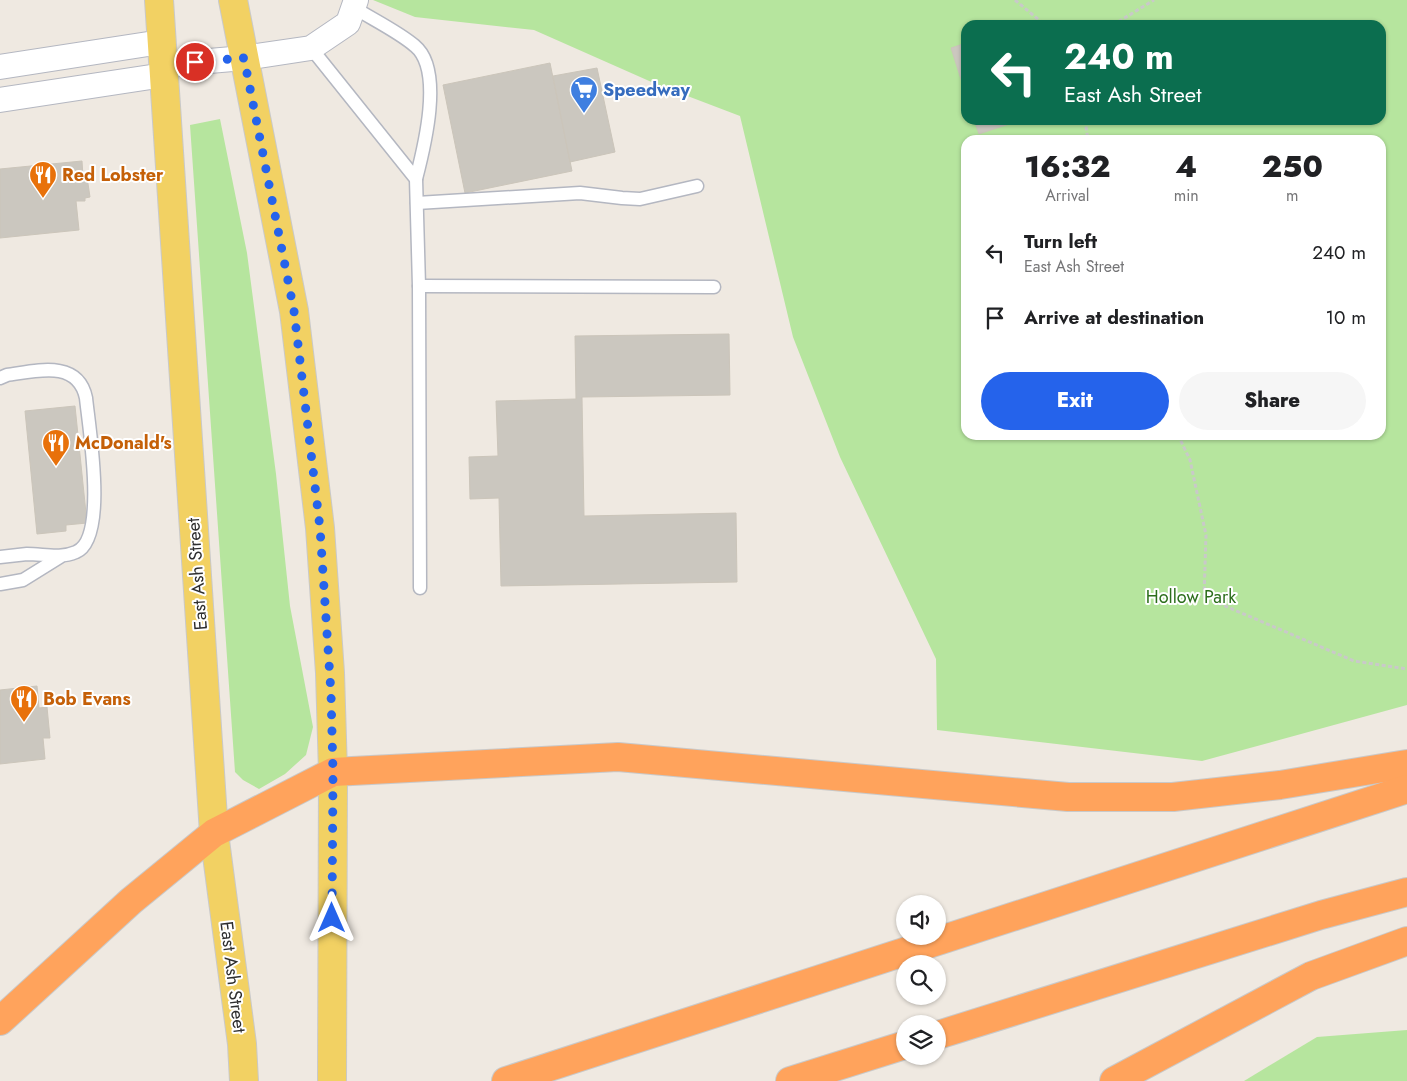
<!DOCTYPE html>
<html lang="en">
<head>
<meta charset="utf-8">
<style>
	body { margin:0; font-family:Jost,sans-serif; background:#f6f6f6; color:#202124; height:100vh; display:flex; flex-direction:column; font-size:19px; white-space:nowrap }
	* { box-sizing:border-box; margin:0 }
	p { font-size:16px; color:#757577 }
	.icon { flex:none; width:28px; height:28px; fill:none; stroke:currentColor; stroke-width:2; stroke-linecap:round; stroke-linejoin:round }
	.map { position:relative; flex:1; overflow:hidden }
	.panel { position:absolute; left:961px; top:135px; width:425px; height:305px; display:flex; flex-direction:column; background:#fff; border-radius:15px; box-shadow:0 1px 4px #0004 }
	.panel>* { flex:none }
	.guide { position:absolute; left:961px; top:20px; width:425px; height:105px; border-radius:15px; box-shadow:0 1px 4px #0004; background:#0b6e4f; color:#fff; overflow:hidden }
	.controls { position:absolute; left:896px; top:895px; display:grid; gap:10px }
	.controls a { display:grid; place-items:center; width:50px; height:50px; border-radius:50%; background:#fff; box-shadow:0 1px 4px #0004; font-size:25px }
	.pin { position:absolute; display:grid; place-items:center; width:42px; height:42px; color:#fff; margin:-21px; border:2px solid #fff; border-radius:50%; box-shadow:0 1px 5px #0007 }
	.me { position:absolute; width:55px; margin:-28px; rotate:0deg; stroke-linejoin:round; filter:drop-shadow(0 0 4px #0008) }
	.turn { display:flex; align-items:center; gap:18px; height:105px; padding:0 20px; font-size:22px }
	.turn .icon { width:65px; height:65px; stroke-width:2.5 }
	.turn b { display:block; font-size:35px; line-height:42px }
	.eta { display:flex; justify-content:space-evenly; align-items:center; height:85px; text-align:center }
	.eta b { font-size:30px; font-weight:800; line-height:35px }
	.button { display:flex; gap:10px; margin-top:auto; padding:10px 20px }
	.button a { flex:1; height:58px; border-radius:30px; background:#2563eb; color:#fff; font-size:20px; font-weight:800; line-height:58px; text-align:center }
	.button a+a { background:#f6f6f6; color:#202124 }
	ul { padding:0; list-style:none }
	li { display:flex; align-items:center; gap:15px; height:65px; padding:0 20px }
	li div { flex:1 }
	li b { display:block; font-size:19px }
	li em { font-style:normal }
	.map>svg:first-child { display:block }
	.green { fill:#b6e59e; fill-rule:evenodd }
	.building { fill:#cbc7bf; stroke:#cbc5ba }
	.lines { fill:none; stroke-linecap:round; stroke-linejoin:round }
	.lane-casing { stroke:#b4b7c1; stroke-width:15 }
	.street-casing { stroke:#b4b7c1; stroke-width:26 }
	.primary-casing { stroke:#c9c9c9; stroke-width:30 }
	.highway-casing { stroke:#c9c9c9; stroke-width:30 }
	.path { stroke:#c9c9c9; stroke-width:3; stroke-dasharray:4 2.5; stroke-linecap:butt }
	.lane { stroke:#fff; stroke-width:12 }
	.street { stroke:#fff; stroke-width:24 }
	.primary { stroke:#f2d163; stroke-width:28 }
	.highway { stroke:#ffa35c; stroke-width:28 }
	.route { stroke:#2563eb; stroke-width:9; stroke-dasharray:0 16.2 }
	.labels { text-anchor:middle; stroke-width:4; stroke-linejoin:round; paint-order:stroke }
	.shop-label { font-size:18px; font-weight:bold; fill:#366cbe; stroke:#fff; text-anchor:start }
	.food-label { font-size:18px; font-weight:bold; fill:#c56008; stroke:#fff; text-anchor:start }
	.street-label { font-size:18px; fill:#2e2e2e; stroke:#fff }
	.park-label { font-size:18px; fill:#2c6e1b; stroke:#fff }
</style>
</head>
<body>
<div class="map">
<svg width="1407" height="1081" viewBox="0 0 1407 1081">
	<rect width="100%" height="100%" fill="#efe9e1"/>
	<g class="green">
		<path d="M373 0H1407V705L1202 761 937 730 936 659 840 457 793 337 740 116 656 84 534 30 415 17ZM966 25H1381V120H966ZM966 140H1381V435H966Z"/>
		<path d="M220 119 247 253 276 474 290 606 313 727 306 755 285 774 259 789 243 780 235 772 190 125Z"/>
		<path d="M1407 1030V1081H1244L1317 1037Z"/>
	</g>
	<g class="building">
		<path d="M966 43V95L951 48Z"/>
		<path d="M550 63 572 171 465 193 443 85Z"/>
		<path d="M597 68 615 152 570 162 553 76Z"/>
		<path d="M974 120H1021L979 134Z"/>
		<path d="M82 161 83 177H87L90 197 85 198V201H76L79 230 0 238V169Z"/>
		<path d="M729 334 730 395 582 397 584 516 736 513 737 582 501 586 499 498 470 499 469 457 498 456 496 401 576 399 575 336Z"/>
		<path d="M75 406 87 523 66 525V531L37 534 25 411Z"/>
		<path d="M37 686 39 708 47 707 50 738H43L45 759 0 764V690Z"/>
	</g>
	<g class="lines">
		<defs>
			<g id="lane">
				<path d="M353 7C372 19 399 32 415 46 444 70 424 148 416 179"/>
				<path d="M311 48 416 179 419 286 420 588"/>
				<path d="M417 203 580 193 622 198 640 199 697 186"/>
				<path d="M419 286 714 287"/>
				<path d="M0 378 7 375C36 371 78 359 86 398 89 428 108 539 76 552 60 559 44 554 27 554 18 555 9 556 0 557"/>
				<path d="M0 584 23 580 60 557"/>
			</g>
			<g id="street">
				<path d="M163 65 244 58 311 48 348 23 356 0"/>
				<path d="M0 67 161 42"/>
				<path d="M0 100 164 75"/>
			</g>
			<g id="primary">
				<path d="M159 0 214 833 242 1044 244 1081"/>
				<path d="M233 0 294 311 320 528 330 673 333 772 332 1081"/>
			</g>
			<g id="highway">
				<path d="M0 1021 131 901 214 833 333 772 618 757 1068 797H1173L1280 785 1407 764"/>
				<path d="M938 1035 1321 915 1407 892"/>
				<path d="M506 1081 1407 789"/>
				<path d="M790 1081 905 1045"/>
				<path d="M1114 1081 1311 976 1407 941"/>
			</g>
		</defs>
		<use href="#lane" class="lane-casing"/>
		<use href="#street" class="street-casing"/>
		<use href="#primary" class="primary-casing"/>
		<use href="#highway" class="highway-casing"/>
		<g class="path">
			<path d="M1015 0 1045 25"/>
			<path d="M1113 25 1154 0"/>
			<path d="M1085 120 1088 140"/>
			<path d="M1178 435 1190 460 1206 535 1204 597 1354 661 1407 669"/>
		</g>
		<use href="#lane" class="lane"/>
		<use href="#street" class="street"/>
		<use href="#primary" class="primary"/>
		<use href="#highway" class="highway"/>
	</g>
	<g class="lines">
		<path class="route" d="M195 62 244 58 294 311 320 528 331 693 333 772 332 918"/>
	</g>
	<defs>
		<symbol id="supermarket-pin" viewBox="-11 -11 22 30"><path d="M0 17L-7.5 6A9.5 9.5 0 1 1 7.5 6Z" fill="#3f7fe0" stroke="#fff"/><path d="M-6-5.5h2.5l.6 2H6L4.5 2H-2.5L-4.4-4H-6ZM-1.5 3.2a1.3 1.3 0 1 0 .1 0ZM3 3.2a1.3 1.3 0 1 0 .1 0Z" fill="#fff"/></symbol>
		<symbol id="restaurant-pin" viewBox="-11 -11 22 30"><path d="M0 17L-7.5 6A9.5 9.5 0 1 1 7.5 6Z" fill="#e8710a" stroke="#fff"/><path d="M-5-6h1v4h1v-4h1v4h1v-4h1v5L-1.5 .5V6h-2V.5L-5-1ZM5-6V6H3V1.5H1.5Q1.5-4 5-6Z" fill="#fff"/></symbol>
	</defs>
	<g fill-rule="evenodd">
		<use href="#supermarket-pin" x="568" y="74" width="32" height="43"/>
		<use href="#restaurant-pin" x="27" y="159" width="32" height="43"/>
		<use href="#restaurant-pin" x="40" y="427" width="32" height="43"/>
		<use href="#restaurant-pin" x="8" y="683" width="32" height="43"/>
	</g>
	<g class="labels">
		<g class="shop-label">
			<text x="603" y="96">Speedway</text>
		</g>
		<g class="food-label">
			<text x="62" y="181">Red Lobster</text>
			<text x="75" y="449">McDonald's</text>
			<text x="43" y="705">Bob Evans</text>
		</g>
		<g class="street-label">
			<text transform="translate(197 574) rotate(-94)" y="6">East Ash Street</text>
			<text transform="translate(233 977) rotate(83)" y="6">East Ash Street</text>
		</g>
		<g class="park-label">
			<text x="1191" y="603">Hollow Park</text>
		</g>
	</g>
</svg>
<div class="controls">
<a><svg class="icon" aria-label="sound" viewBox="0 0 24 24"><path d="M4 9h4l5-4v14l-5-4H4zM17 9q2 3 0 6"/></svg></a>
<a><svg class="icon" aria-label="search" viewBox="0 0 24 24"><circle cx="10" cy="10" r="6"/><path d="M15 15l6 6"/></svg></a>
<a><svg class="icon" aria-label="layers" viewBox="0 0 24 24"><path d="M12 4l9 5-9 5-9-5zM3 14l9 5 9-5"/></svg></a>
</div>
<div class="pin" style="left:195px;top:62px;background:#d93025"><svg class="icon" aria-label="arrive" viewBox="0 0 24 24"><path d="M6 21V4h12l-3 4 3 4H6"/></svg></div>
<svg class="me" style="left:332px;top:918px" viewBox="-20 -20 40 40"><path d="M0-17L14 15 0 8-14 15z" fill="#2563eb" stroke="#fff" stroke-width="4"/></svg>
<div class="guide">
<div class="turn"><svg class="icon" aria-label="left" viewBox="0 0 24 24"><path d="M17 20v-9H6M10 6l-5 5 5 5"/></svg><div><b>240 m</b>East Ash Street</div></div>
</div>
<section class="panel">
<div class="eta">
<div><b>16:32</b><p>Arrival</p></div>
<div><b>4</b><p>min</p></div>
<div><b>250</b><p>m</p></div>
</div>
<ul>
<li><svg class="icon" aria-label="left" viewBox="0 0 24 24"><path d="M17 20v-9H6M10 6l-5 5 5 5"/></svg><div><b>Turn left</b><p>East Ash Street</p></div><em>240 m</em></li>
<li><svg class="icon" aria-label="arrive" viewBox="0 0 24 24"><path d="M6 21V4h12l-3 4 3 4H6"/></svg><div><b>Arrive at destination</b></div><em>10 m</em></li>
</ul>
<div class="button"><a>Exit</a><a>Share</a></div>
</section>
</div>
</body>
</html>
